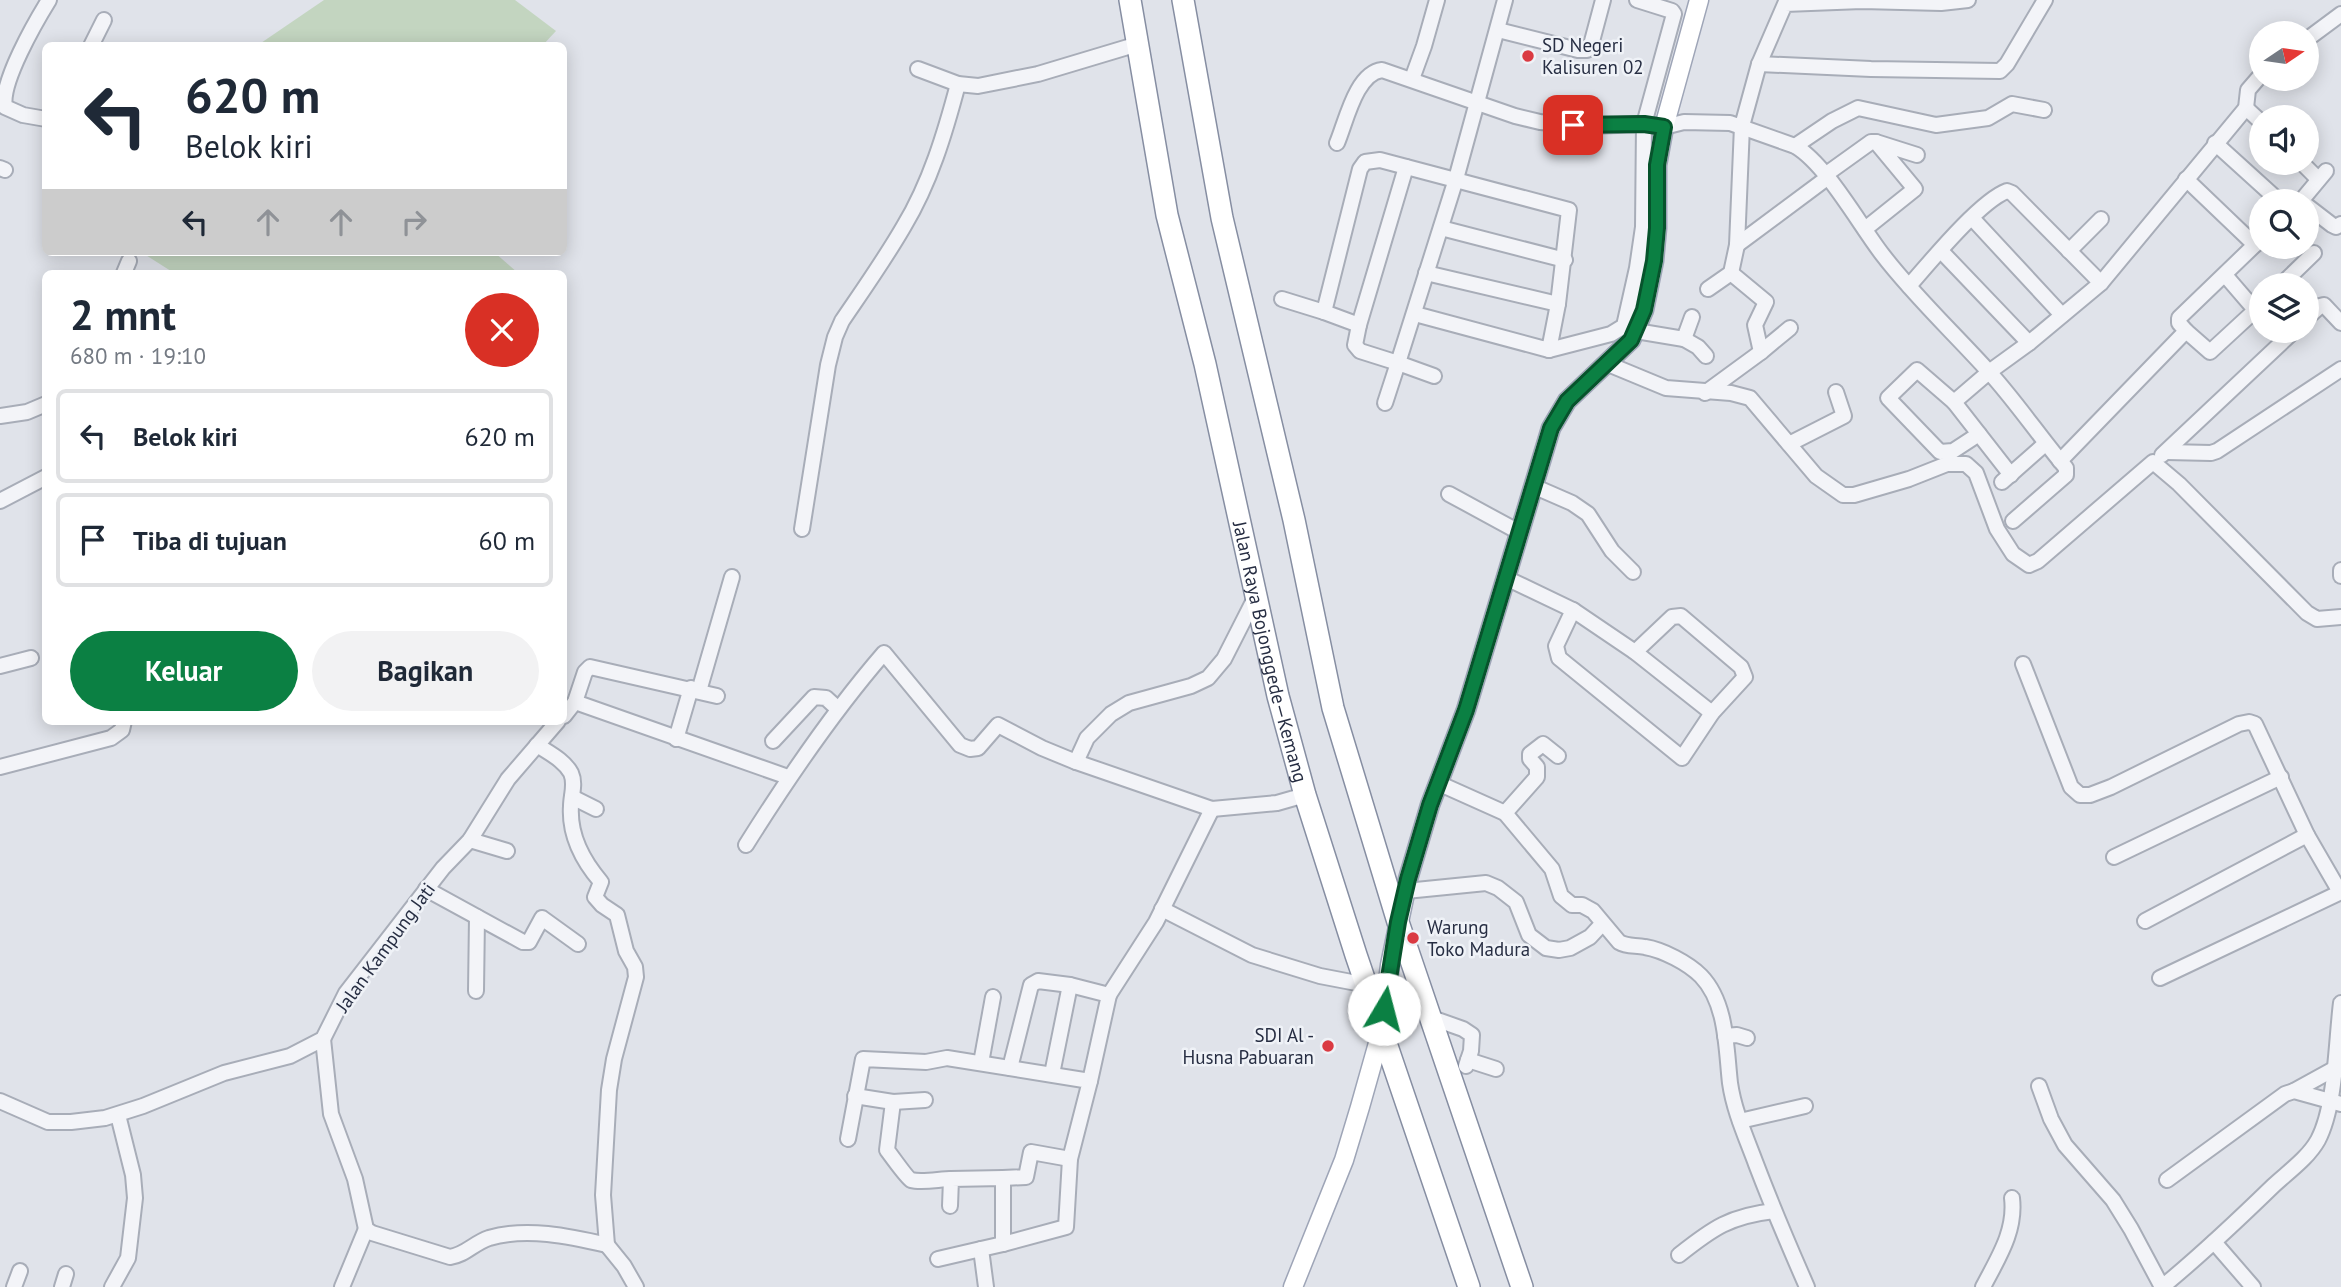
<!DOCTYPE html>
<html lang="id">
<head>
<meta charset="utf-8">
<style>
	body { margin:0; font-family:"PT Sans",sans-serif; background:#f2f2f3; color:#1f2937; height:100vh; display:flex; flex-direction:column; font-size:26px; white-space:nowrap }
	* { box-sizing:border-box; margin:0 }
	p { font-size:23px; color:#747a83 }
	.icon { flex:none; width:38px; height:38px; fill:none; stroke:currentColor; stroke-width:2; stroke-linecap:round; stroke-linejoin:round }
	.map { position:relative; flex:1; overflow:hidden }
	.side { position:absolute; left:42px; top:270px; width:525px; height:455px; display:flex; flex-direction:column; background:#fff; border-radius:10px; box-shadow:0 4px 18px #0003 }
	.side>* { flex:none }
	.hud { position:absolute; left:42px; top:42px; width:525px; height:214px; border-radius:10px; box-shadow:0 4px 18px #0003; background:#fff; color:#1f2937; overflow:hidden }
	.needle { width:46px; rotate:77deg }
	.fabs { position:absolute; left:2249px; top:21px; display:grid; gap:14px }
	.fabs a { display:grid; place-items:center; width:70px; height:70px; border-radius:50%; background:#fff; box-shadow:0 4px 18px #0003; font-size:35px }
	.pin { position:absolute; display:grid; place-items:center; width:60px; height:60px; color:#fff; margin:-30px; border-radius:14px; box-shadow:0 4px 10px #0006 }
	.me { position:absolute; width:77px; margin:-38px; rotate:8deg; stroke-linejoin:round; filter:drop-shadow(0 0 5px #0008) }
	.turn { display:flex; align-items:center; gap:24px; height:147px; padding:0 28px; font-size:32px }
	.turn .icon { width:91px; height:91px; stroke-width:2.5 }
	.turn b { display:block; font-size:49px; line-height:60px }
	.lanes { display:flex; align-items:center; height:66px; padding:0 28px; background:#0003; justify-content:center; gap:35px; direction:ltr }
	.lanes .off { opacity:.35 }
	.round { display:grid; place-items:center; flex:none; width:74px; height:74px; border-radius:37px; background:#f2f2f3 }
	.headline { display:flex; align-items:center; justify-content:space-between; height:119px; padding:0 28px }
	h1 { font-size:42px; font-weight:600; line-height:52px }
	.button { display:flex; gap:14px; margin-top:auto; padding:14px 28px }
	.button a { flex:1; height:80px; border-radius:42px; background:#0b8043; color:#fff; font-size:28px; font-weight:600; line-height:80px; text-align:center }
	.button a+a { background:#f2f2f3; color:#1f2937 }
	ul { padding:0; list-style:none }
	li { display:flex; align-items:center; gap:21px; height:94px; margin:0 14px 10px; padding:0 14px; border:4px solid #e0e1e3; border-radius:10px }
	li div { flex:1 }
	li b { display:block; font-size:26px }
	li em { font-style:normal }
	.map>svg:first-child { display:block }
	.green { fill:#c3d5c0 }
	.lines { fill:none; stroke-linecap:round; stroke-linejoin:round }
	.minor-casing { stroke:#a8adb8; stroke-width:18 }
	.major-casing { stroke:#9ea5b7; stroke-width:21 }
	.highway-casing { stroke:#868ea2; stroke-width:24 }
	.minor { stroke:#f3f4f8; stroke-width:14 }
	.major { stroke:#fff; stroke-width:18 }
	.highway { stroke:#fff; stroke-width:21 }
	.route-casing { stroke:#07532c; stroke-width:18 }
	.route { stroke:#0b8043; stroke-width:12 }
	.poi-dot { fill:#da3a42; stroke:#eff2f7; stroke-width:2.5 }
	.labels { text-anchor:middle; stroke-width:5; stroke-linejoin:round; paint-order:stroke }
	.poi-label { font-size:19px; fill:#272e43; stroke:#eff2f7; text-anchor:start }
	.street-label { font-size:19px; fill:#272e43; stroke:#eff2f7 }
</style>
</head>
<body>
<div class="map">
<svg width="2341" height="1287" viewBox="0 0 2341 1287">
	<rect width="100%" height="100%" fill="#e0e3ea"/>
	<g class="green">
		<path d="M324 0H515L556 31 542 46 258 45Z"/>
		<path d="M141 252H494L518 273H174Z"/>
	</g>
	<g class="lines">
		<defs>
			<g id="minor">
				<path d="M1498 30 1578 50H1587L1591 45 1603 0"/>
				<path d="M2306 40 2341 14"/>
				<path d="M91 46 104 20"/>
				<path d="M1759 64 1871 69 2000 71 2007 64 2045 0"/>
				<path d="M918 69 958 84 978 86 1038 74 1138 44"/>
				<path d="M1412 79 1424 46 1437 0"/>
				<path d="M2246 108 2261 122"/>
				<path d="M46 119 23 115 5 107C0 83 36 21 49 0"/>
				<path d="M1337 143C1346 122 1356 73 1382 70L1515 116 1540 122 1591 126 1644 124 1664 127 1684 122 1730 123 1795 146C1826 164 1859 224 1882 254 1914 296 1954 333 1990 373 2017 403 2040 437 2066 468V475L2013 521"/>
				<path d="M2215 143 2279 201"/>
				<path d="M1795 146 1832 121 1858 108 1936 125 1988 118 2012 104 2044 110"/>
				<path d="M2302 163 2318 179"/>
				<path d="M1406 167 1359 325 1355 345 1360 351 1398 363 1456 179 1505 0"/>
				<path d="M0 168 5 170"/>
				<path d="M1825 175 1871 142H1876"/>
				<path d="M2186 179 2255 245"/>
				<path d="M2301 201 2326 171"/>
				<path d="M2306 205 2332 225 2336 227 2341 224"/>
				<path d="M1972 218 2062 315"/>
				<path d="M1441 228 1565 260"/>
				<path d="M1865 229 1915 189 1876 142 1917 155"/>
				<path d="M1737 245 1827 178"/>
				<path d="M1941 251 2029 343"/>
				<path d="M2069 251 2101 219"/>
				<path d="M124 273 129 261"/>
				<path d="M1426 273 1558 304"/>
				<path d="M2225 275 2256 311"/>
				<path d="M2281 285 2314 253"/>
				<path d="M1909 286C1930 262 1980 201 2007 191L2012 193 2101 283"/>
				<path d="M1708 289 1731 273 1737 245 1742 126 1759 64 1785 4 1862 1 1941 3 1968 0"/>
				<path d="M1282 299 1324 312"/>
				<path d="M2306 319 2320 306 2324 305 2341 323"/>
				<path d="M1359 325 1324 312 1360 169 1365 162 1380 160 1569 210 1558 304 1549 350 1415 314"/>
				<path d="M1636 331 1684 339 1692 317"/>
				<path d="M2186 331 2210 352 2261 305"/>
				<path d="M1684 339 1698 347 1706 356"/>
				<path d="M1549 350 1611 334 1624 326 1637 268 1643 227 1644 124 1674 14 1672 11 1637 0"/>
				<path d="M1761 352 1790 328"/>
				<path d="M1608 364 1666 388 1731 393 1750 398 1816 476 1843 495H1854L1909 479 1947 464H1966L1976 473 1997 529 2013 554 2029 565 2038 561 2153 462 2179 484 2307 613 2317 619 2341 617"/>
				<path d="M1705 393 1761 352 1755 325 1766 302 1731 273"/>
				<path d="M1954 402 1917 370 1888 398 1940 452 1953 451 1979 434"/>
				<path d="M1385 403 1398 363 1434 376"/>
				<path d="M0 416 27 412 46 404"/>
				<path d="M1789 444 1844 416 1836 392"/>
				<path d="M2167 452 2211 453 2217 451 2341 369"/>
				<path d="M2162 455 2294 331"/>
				<path d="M2060 461 2186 331 2179 323V318L2261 239"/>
				<path d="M2011 475 1954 402 1989 372 2029 343 2101 283 2246 108 2248 90 2261 75"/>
				<path d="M2002 482 2045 444"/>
				<path d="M1533 486 1572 503 1588 514 1612 551 1633 572"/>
				<path d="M1449 494 1519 532"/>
				<path d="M0 501 46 477"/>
				<path d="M802 529 828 365 835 337 842 321C863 290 885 259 904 226 930 183 945 133 958 84"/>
				<path d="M2341 570V576"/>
				<path d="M1506 578 1573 610 1635 652 1712 713"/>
				<path d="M1573 610 1556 646 1559 658 1682 758 1712 713 1745 677 1741 667 1681 616 1672 617 1635 652"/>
				<path d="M2023 664 2071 787 2080 795H2090L2111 787 2239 724 2249 722 2255 724 2307 835 2340 892"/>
				<path d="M0 666 31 658"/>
				<path d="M699 691 732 577"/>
				<path d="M575 702 788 777"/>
				<path d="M564 716 575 702 585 672 590 667 717 696"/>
				<path d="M676 739 691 688"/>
				<path d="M773 741 814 697 826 698 838 709"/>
				<path d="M1076 762 1087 738 1111 714 1129 703 1191 686 1208 678 1224 659 1256 596"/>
				<path d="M0 767 111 738 122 730 124 721"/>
				<path d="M1438 783 1505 813 1552 869 1561 896 1572 905H1582L1593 911 1619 942C1627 947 1635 945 1645 947 1663 950 1688 963 1701 976 1727 1003 1726 1048 1730 1083 1734 1111 1746 1137 1756 1164 1772 1206 1789 1246 1807 1287"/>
				<path d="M572 797 596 809"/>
				<path d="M1505 813 1537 777V767L1530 759V754L1543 744 1558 756"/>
				<path d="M470 840 507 851"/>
				<path d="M746 845C788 778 832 713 884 653L960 745 970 749 978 748 998 725 1042 748 1076 762 1212 809 1277 803 1305 795"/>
				<path d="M2114 857 2281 777"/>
				<path d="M426 889 523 942H529L542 918 578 944"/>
				<path d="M1406 891 1486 883 1498 888 1516 902 1529 935 1546 948 1559 950 1570 948 1590 937 1602 924"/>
				<path d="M1162 909 1252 955 1320 976 1367 985"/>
				<path d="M2145 921 2307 835"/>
				<path d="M2160 978 2341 892"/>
				<path d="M476 991 477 917"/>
				<path d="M1109 995 1156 922 1212 809"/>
				<path d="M1429 1017 1463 1029 1472 1035 1471 1051 1466 1066"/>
				<path d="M1725 1036 1737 1035 1747 1038"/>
				<path d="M323 1039 331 1114 355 1179 366 1229 372 1233 450 1257C465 1255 474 1243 489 1238 526 1227 569 1236 607 1245L603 1195 609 1090 614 1059 636 977 635 967 626 951 617 915 602 905 595 897 601 882C583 861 569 835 571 806 571 795 576 784 571 773 564 760 549 753 537 745"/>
				<path d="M1468 1060 1496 1069"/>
				<path d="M981 1063 993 997"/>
				<path d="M1010 1068 1031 985 1038 981 1070 985 1109 995 1090 1081"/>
				<path d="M1052 1074 1070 985"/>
				<path d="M2039 1086 2051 1119 2065 1145 2113 1200 2131 1229 2162 1287C2201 1255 2237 1221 2273 1186 2288 1172 2308 1158 2318 1140 2336 1106 2336 1042 2341 1003"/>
				<path d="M2294 1091 2334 1069"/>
				<path d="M855 1096 893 1102 925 1100"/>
				<path d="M0 1101 48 1122H71L105 1118 143 1106 224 1073 290 1056 323 1039 346 993 443 868 470 840 508 779 558 721"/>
				<path d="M893 1102 887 1150C890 1154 907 1178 911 1180 922 1183 940 1179 951 1179"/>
				<path d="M1740 1121 1805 1106"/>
				<path d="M848 1139 863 1059 926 1062 947 1058 1090 1081 1070 1159 1066 1227 1003 1244"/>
				<path d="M1003 1178 1026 1177 1031 1152 1070 1159"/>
				<path d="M2167 1180 2285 1094 2294 1091 2341 1104"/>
				<path d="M950 1206 951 1179 1003 1178V1244L981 1249 986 1287"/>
				<path d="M2214 1242 2253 1287"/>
				<path d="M607 1245 624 1266 636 1287"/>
				<path d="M1679 1255C1713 1228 1730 1216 1774 1211"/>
				<path d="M938 1259 981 1249"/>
				<path d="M14 1287 20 1271"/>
				<path d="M62 1287 66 1274"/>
				<path d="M112 1287 128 1258 135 1198 133 1175 118 1115"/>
				<path d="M342 1287 366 1229"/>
				<path d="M1983 1287C1998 1258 2016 1231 2012 1198"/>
			</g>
			<path id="major" d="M1293 1287 1344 1160 1360 1107 1382 1029 1390 965 1408 879 1430 805 1466 710 1551 428 1567 401 1631 340 1644 310 1654 261 1657 228V165L1664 127 1699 0"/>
			<g id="highway">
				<path id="s1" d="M1130 0 1167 215 1205 364 1278 696 1305 795 1356 955 1469 1287"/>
				<path d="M1183 0 1222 218 1294 520 1333 708 1398 922 1522 1287"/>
			</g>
		</defs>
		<use href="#minor" class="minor-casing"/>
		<use href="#major" class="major-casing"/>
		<use href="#highway" class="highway-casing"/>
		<use href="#minor" class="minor"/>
		<use href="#major" class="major"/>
		<use href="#highway" class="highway"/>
	</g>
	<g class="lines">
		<defs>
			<path id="route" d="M1384 1009 1398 922 1408 879 1430 805 1466 710 1551 428 1567 401 1631 340 1644 310 1654 261 1657 228V165L1664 127 1644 124 1573 125"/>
		</defs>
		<use href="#route" class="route-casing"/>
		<use href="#route" class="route"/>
	</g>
	<g class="poi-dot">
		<circle cx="1528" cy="56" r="7"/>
		<circle cx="1413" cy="938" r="7"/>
		<circle cx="1328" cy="1046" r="7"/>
	</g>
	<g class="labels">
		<g class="poi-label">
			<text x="1542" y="52">SD Negeri<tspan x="1542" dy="22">Kalisuren 02</tspan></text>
			<text x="1427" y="934">Warung<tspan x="1427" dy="22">Toko Madura</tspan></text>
			<text x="1314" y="1042" text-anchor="end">SDI Al -<tspan x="1314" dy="22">Husna Pabuaran</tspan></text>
		</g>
		<g class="street-label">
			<text dy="7" stroke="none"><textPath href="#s1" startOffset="667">Jalan Raya Bojonggede—Kemang</textPath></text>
			<text transform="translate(385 947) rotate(-54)" y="7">Jalan Kampung Jati</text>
		</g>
	</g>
</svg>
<div class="fabs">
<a><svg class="needle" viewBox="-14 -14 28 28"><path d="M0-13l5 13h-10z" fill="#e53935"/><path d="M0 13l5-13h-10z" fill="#747a83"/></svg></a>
<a><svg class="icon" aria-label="sound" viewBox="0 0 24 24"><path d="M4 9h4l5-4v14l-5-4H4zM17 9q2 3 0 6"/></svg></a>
<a><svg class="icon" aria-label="search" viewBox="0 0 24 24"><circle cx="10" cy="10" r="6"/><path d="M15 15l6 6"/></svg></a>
<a><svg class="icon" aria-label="layers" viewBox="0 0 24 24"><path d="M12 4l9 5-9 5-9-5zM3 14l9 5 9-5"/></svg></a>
</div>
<div class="pin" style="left:1573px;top:125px;background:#d93025"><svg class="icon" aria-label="arrive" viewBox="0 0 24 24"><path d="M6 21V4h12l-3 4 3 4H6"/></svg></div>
<svg class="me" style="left:1384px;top:1009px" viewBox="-20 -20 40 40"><circle r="19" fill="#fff"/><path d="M0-13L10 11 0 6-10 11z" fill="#0b8043"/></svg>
<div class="hud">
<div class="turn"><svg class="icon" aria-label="left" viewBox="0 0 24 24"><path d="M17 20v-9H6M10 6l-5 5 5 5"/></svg><div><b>620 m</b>Belok kiri</div></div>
<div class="lanes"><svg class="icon" aria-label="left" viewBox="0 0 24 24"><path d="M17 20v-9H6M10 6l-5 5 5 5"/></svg><svg class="icon off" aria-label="ahead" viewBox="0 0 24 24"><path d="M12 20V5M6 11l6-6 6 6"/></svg><svg class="icon off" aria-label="ahead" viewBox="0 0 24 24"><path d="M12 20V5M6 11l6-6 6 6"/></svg><svg class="icon off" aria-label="right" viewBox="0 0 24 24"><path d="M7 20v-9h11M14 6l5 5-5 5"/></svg></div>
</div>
<section class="side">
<div class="headline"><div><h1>2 mnt</h1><p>680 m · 19:10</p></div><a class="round" style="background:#d93025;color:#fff"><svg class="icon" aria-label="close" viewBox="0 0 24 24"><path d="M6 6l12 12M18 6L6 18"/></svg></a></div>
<ul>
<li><svg class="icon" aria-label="left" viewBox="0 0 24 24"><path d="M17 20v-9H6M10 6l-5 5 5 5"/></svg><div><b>Belok kiri</b></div><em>620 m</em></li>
<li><svg class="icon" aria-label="arrive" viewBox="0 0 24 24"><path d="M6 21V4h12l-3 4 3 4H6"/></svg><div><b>Tiba di tujuan</b></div><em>60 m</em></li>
</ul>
<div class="button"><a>Keluar</a><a>Bagikan</a></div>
</section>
</div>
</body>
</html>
